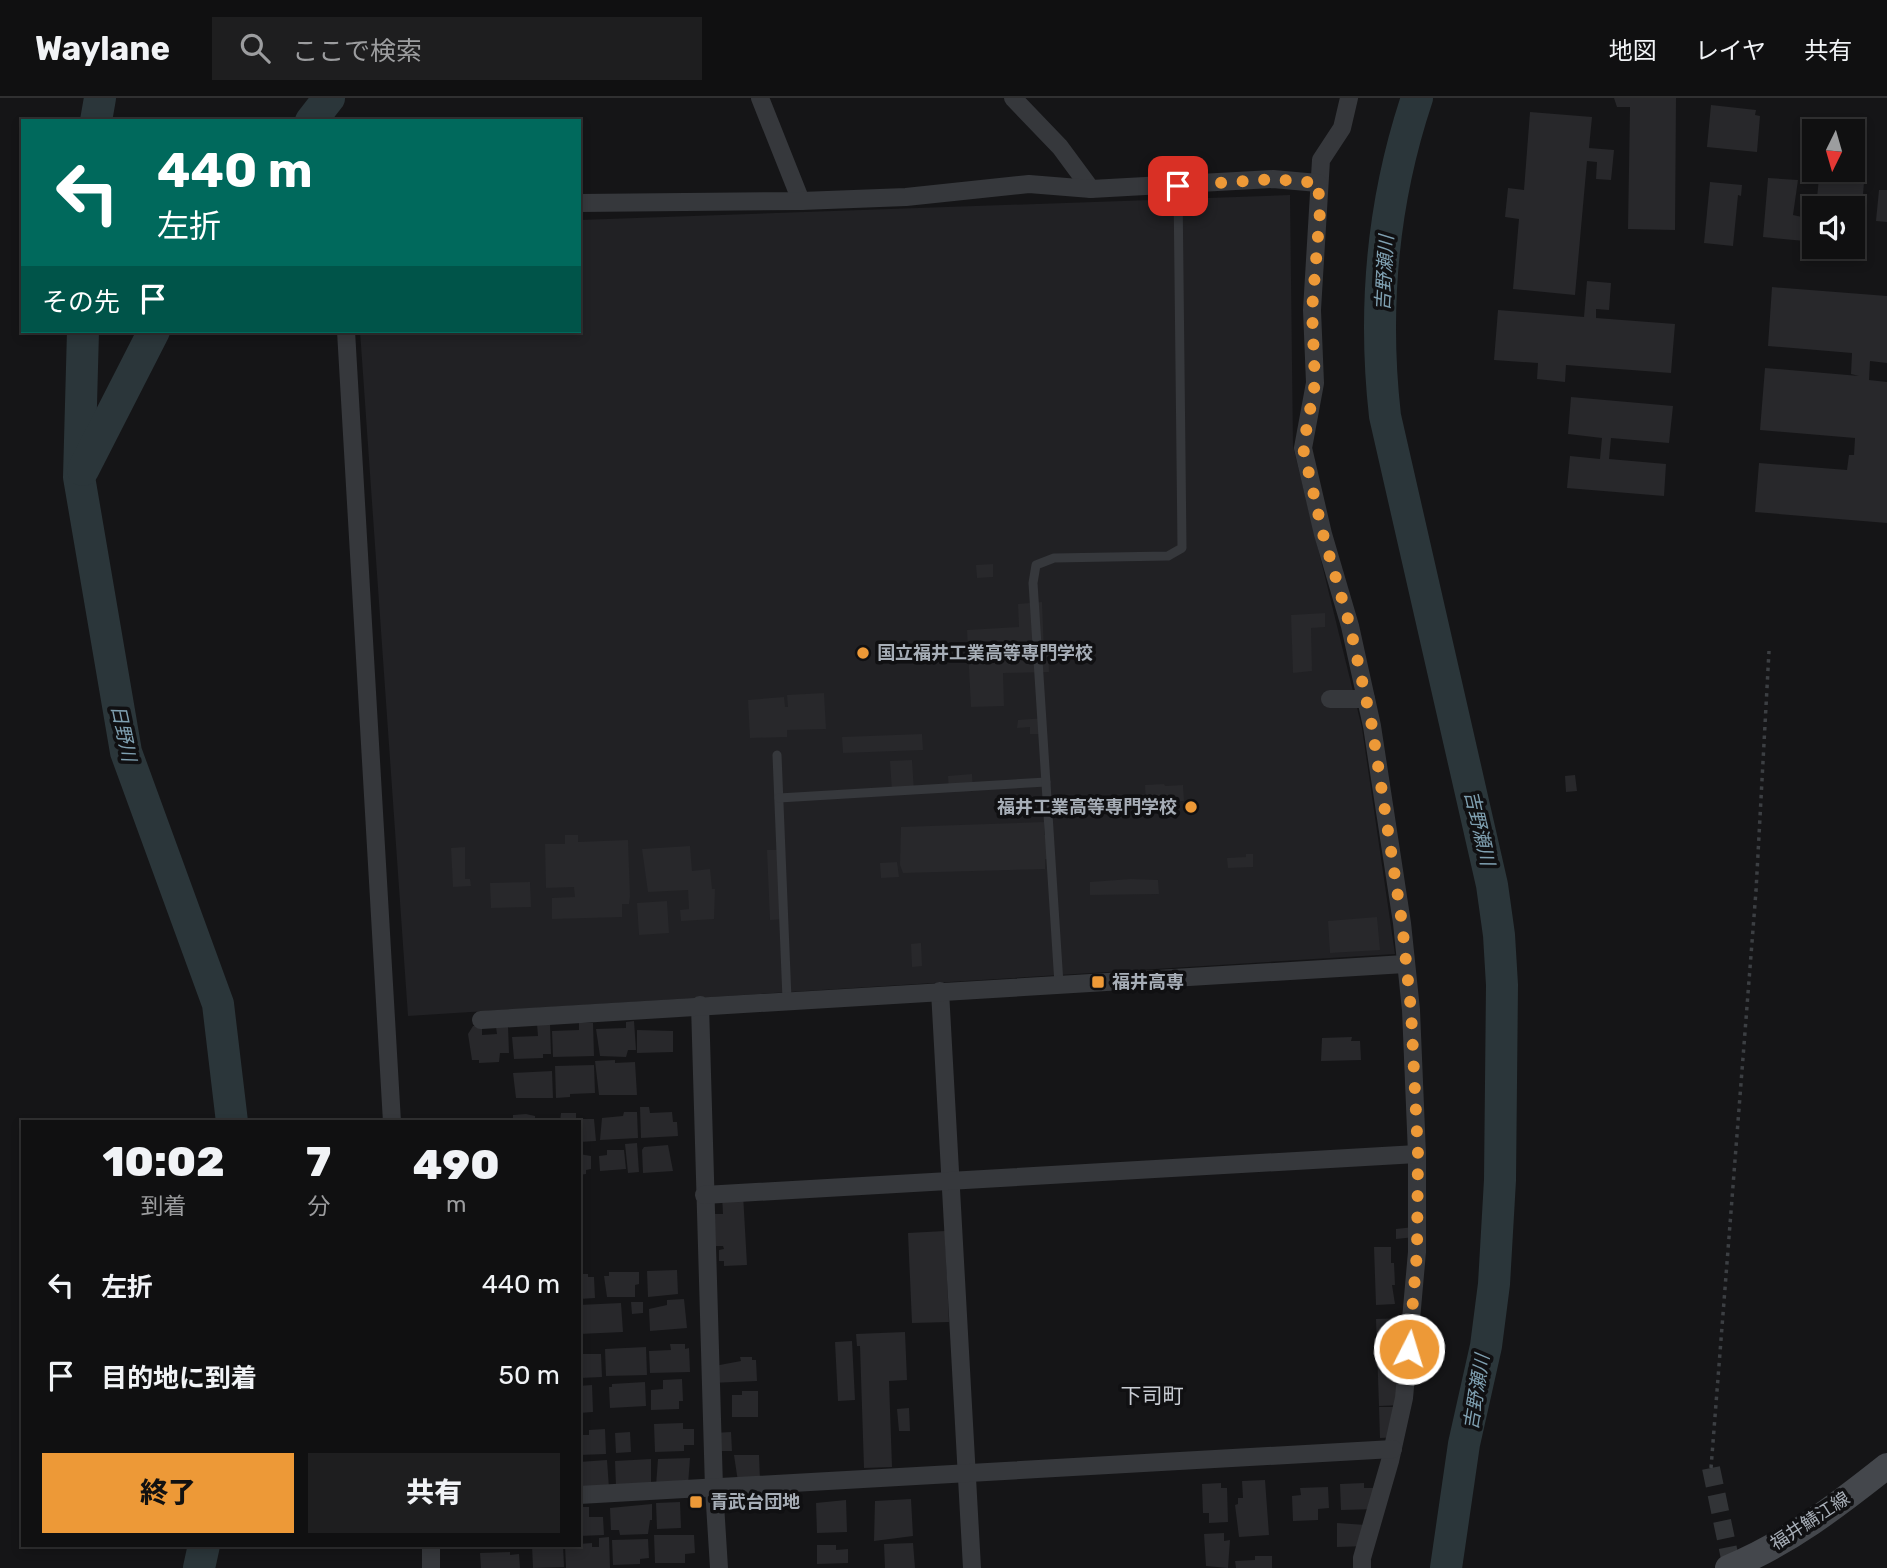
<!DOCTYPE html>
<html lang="ja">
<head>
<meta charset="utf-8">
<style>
	body { margin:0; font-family:Rubik,"Noto Sans JP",sans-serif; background:#1e1e1f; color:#f1f3f6; height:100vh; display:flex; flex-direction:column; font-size:26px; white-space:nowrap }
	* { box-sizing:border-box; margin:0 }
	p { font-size:23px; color:#9c9d9f }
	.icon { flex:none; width:38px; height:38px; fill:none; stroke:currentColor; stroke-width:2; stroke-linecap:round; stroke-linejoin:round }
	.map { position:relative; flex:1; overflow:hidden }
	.sheet { position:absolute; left:21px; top:1022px; width:560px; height:427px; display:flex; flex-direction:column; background:#101011; border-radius:0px; box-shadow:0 4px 10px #0003,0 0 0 2px #303031 }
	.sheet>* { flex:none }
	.hud { position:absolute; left:21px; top:21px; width:560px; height:214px; border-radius:0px; box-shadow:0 4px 10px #0003,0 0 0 2px #303031; background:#00695c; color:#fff; overflow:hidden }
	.needle { width:46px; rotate:185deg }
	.buttons { position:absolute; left:1802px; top:21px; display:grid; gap:14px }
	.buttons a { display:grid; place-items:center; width:63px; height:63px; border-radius:0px; background:#101011; box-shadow:0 4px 10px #0003,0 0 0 2px #303031; font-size:35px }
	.pin { position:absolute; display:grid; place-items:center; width:60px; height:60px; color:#fff; margin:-30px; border-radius:14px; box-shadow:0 4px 10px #0006 }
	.me { position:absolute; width:77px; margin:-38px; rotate:5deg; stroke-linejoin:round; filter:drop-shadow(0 0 5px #0008) }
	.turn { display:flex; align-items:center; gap:24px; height:147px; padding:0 21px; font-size:32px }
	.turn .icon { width:91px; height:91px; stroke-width:2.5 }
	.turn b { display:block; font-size:49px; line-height:60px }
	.then { display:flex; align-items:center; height:66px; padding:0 21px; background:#0003; gap:14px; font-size:26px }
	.eta { display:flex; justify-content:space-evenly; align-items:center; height:119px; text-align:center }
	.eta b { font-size:42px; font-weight:800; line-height:49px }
	.action { display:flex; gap:14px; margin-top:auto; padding:14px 21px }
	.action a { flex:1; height:80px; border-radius:0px; background:#ed9937; color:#111; font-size:28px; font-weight:800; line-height:80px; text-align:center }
	.action a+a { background:#1e1e1f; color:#f1f3f6 }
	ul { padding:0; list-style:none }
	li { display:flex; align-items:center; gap:21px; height:91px; padding:0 21px }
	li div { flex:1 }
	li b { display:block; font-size:26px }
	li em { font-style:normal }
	header { display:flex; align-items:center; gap:42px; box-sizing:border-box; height:98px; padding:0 35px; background:#101011; border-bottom:2px solid #303031 }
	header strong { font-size:33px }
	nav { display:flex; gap:38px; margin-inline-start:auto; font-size:24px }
	.search { width:490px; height:63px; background:#1e1e1f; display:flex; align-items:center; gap:18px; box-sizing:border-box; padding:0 24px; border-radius:0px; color:#9c9d9f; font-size:26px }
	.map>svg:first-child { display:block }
	.built { fill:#212124 }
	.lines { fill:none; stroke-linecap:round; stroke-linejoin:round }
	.river { stroke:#2b363a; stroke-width:32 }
	.building { fill:#28282b }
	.street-tunnel { stroke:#323437; stroke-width:18; stroke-dasharray:18 9; stroke-linecap:butt }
	.path { stroke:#3c3f43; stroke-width:3.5; stroke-dasharray:3.5 5; stroke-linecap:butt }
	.lane { stroke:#36383c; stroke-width:9 }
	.street { stroke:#36383c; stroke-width:18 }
	.secondary { stroke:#44474c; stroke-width:26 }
	.route { stroke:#ed9937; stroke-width:12; stroke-dasharray:0 21.6 }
	.poi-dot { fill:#ed9937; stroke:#101012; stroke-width:2.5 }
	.labels { text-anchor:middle; stroke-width:7; stroke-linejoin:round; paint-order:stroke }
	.poi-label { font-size:18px; font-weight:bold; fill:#a7aeb7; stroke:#101012; text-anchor:start }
	.street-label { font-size:18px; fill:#a7aeb7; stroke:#101012 }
	.water-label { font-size:19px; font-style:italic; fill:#7fa0b1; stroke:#101012 }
	.quarter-label { font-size:21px; fill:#c8ccd3; stroke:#101012 }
</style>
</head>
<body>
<header>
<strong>Waylane</strong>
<div class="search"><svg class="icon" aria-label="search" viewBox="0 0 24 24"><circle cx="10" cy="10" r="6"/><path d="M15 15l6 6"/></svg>ここで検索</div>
<nav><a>地図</a><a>レイヤ</a><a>共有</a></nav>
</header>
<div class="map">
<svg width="1887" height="1470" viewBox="0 0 1887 1470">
	<rect width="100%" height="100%" fill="#151517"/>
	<path class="built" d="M1290 97 1293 348 1362 630 1395 856 408 918 360 233H579V122Z"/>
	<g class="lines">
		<g class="river">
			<path d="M1417 0C1383 102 1373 211 1385 318L1492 787 1499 837 1502 887 1500 1082 1494 1186 1486 1248 1464 1346 1446 1470"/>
			<path d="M96 23 100 0"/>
			<path d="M311 23 329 0"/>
			<path d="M83 233 79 379 126 654 218 906 232 1024"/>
			<path d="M83 372 154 233"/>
			<path d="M199 1470 204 1447"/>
		</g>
	</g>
	<g class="building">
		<path d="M1614 0H1676L1675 132 1628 131 1630 9H1617Z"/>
		<path d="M1711 7 1756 12 1755 17 1760 18 1757 54 1707 49Z"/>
		<path d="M1530 14 1592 19 1589 50 1614 52 1611 82 1596 81 1597 64 1587 63 1575 197 1513 191 1519 121 1505 119 1508 90 1524 92Z"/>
		<path d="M1768 80 1798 82 1793 117 1815 122V144L1763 139Z"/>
		<path d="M1819 80 1864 84 1859 147H1853V110H1816Z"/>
		<path d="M1710 84 1742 87 1741 98 1738 97 1733 148 1704 145Z"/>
		<path d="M1879 92H1887V124L1876 123Z"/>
		<path d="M1587 183 1611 185 1609 212 1596 211V220L1675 226 1671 275 1566 267 1565 284 1537 281 1538 265 1494 262 1498 212 1584 219Z"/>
		<path d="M1772 189 1887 198V265L1870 263 1869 282 1887 284V425L1755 414 1759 365 1847 372 1849 357H1854L1855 340 1760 332 1765 270 1859 278 1851 276 1852 255 1768 248Z"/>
		<path d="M1571 299 1673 308 1669 345 1611 340 1609 361 1666 366 1664 398 1567 390 1570 358 1600 361 1602 340 1568 336Z"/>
		<path d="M993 466V479L977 480 976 467Z"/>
		<path d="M1042 504 1044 554H1048L1049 574 1003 575 1004 608 971 609 967 532 1019 529 1018 506Z"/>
		<path d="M1325 515V529L1311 530 1312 573 1293 575 1291 517Z"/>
		<path d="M824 595 826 631 787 632V639L750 640 748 602 784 599 785 609H788L787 597Z"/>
		<path d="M1045 620 1046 636H1030V629L1017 630 1018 622Z"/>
		<path d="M922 636 923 652 843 655 842 639Z"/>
		<path d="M912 662 914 693 892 694 890 663Z"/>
		<path d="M972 676 973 693 949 694 948 678Z"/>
		<path d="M1575 677 1577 693 1566 694 1565 678Z"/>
		<path d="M1164 686 1165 688 1183 687 1184 703 1146 705 1145 687Z"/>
		<path d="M1044 724V737H1048L1049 761H1045V771L903 775 900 767 901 729Z"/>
		<path d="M565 737H578V744L628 742 630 798 629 806H622V819L552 821V800L575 799 574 789 546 790 545 746H565Z"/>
		<path d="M690 748 692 773 710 771 712 791H715L714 821 681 823 680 812 689 811 688 792 648 794 642 751Z"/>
		<path d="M465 749V781H470L471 788 453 789 451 750Z"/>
		<path d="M767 752H783L786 821 770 822Z"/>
		<path d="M1246 756H1253V769L1228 770 1227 760 1246 759Z"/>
		<path d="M897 764 899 779 881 780 880 765Z"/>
		<path d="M1131 781 1158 782 1159 796 1090 797V784Z"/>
		<path d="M530 784 531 809 491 810 490 785Z"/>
		<path d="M667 803 669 835 639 837 637 805Z"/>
		<path d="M1377 819 1380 852 1330 855 1328 823Z"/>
		<path d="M921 845 922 868 912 869 911 846Z"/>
		<path d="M634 923 636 952H628L626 959 600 958 596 931 626 930V924Z"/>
		<path d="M579 925H593L594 958 553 959 552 933 579 932Z"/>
		<path d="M537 926H550L551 956H543V960L514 961 512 939 538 938Z"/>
		<path d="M473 928H482V937L497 936 496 929 508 928 509 955H500L499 964 479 965V962H472L468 936Z"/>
		<path d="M637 932 673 933V954L637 955Z"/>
		<path d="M1352 939 1351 943H1360L1361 962 1321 963 1322 940Z"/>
		<path d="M615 962V965L635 964 637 997H599L595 963Z"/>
		<path d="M594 967 595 995 570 996V999L556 1000 555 968Z"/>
		<path d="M552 973 553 1000H516L513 975Z"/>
		<path d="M640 1009H649L650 1015 672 1014 673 1024H677L678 1038 641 1040Z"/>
		<path d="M624 1014H637L638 1040 600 1042 602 1020 623 1018Z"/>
		<path d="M561 1015H576V1024H560Z"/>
		<path d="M526 1016 535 1018V1021L549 1020V1024H513V1017Z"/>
		<path d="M579 1021H594L596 1043 579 1044Z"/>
		<path d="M637 1045 639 1074 628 1075 625 1046Z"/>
		<path d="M668 1047 673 1073 643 1075 642 1052 644 1049Z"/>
		<path d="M607 1052H624L626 1071 600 1073 599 1058 607 1057Z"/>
		<path d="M579 1056 591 1058V1071L586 1072V1076L579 1077Z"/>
		<path d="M743 1096 747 1167 724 1168V1163H719V1152L724 1151 723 1148H714L712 1116H723L722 1097Z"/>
		<path d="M1414 1129 1415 1139 1396 1141V1131Z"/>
		<path d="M945 1133 949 1224 912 1225 908 1135Z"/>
		<path d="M1374 1149H1391V1165H1394L1395 1187H1392L1395 1206 1376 1207Z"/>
		<path d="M677 1172 678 1196 648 1199 647 1173Z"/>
		<path d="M609 1174H639V1186L635 1187V1199H607L604 1178H609Z"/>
		<path d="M579 1176H588V1179H594L595 1200 579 1201Z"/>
		<path d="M684 1201 687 1230 650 1233 649 1211 667 1207V1202Z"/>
		<path d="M631 1204H643V1215L632 1216Z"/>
		<path d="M621 1205 623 1234 579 1236V1207Z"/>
		<path d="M1408 1220 1403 1307 1379 1308 1376 1221Z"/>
		<path d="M905 1234 907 1282 889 1283 892 1369 864 1370 860 1248H857L856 1236Z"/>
		<path d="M852 1243 855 1302 838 1303 835 1244Z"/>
		<path d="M670 1246H685V1251L689 1250 690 1274 650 1275 649 1253 671 1252Z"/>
		<path d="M646 1249 647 1277 606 1278 605 1251Z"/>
		<path d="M579 1256H601L602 1279 579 1280Z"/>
		<path d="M740 1259H752V1262H756L757 1283 710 1285 709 1269 741 1263Z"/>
		<path d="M682 1281 683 1303H679V1311L651 1312V1292L663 1291V1282Z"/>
		<path d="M645 1284 646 1308 610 1310 609 1289H612V1286Z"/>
		<path d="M592 1287 593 1314 579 1315V1288Z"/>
		<path d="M742 1293H758V1319H732V1297H742Z"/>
		<path d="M1379 1309H1399L1400 1339 1380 1340Z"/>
		<path d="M909 1310 910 1333H899L897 1311Z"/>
		<path d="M683 1325V1331H694V1347H684V1353L655 1354 654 1326Z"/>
		<path d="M605 1331 606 1356 579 1357V1332H582V1337H589V1332Z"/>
		<path d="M630 1334 631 1354 616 1355 615 1335Z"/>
		<path d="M731 1334 732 1353H713V1335Z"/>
		<path d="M734 1357H759L760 1383 738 1384Z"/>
		<path d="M690 1360 688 1387 656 1388 658 1361Z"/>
		<path d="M651 1361V1387L616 1388 615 1363Z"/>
		<path d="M607 1362 609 1390 579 1392V1364Z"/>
		<path d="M1265 1382 1269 1437 1239 1439 1235 1407 1238 1406V1400H1243L1242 1383Z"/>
		<path d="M1221 1385V1390H1227L1228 1424 1209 1425V1415H1203L1202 1386Z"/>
		<path d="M1364 1385V1390H1377V1411L1341 1412 1340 1386Z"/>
		<path d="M1328 1389 1329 1410 1318 1411V1422L1293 1423 1292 1398 1301 1397 1300 1390Z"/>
		<path d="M911 1401 913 1438 874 1443 875 1403Z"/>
		<path d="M846 1402 847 1434 817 1435 816 1405Z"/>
		<path d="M680 1404 681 1430 657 1431 656 1405Z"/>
		<path d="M652 1406V1422H650L648 1436 620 1437 619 1432H611L610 1410Z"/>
		<path d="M579 1409H589V1419H603L604 1437 579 1438Z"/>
		<path d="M1337 1425 1366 1427 1367 1448 1337 1449Z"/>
		<path d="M1224 1435V1443L1230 1442 1228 1470 1206 1468 1204 1436Z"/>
		<path d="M654 1437H694L695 1455 685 1456V1465H655Z"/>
		<path d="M609 1439 610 1470H566L565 1447 592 1445V1449H599V1440Z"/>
		<path d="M648 1441 649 1460 640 1461V1466L613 1467 612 1442Z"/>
		<path d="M913 1445 915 1470H885L884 1446Z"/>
		<path d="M532 1447H563L564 1469 533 1470Z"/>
		<path d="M817 1447H836V1452L848 1451V1465L817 1466Z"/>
		<path d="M510 1454V1457L519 1456 520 1470H481L480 1455Z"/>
		<path d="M1255 1458H1272V1470H1236L1235 1463 1255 1462Z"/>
	</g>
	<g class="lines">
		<path class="street-tunnel" d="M1711 1370 1732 1470"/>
		<path class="path" d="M1711 1370 1756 793 1769 553"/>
		<g class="lane">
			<path d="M777 657 787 901"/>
			<path d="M779 700 1046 684"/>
			<path d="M1059 886 1033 485 1036 467 1054 460 1168 458 1182 450 1178 88"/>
		</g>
		<g class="street">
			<path d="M760 0 801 103"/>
			<path d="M1013 0 1060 49 1091 91"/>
			<path d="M1349 0 1342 30 1321 62 1312 212 1315 285 1303 350 1323 436 1350 528 1372 628 1402 825 1411 912 1417 1056V1154L1404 1300 1390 1363 1362 1460V1470"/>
			<path d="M579 105 801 103 906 99 1029 86 1091 91 1273 81 1318 85"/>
			<path d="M346 233 392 1024"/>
			<path d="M1330 601H1366"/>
			<path d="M940 893 972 1470"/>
			<path d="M700 907 714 1390 719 1470"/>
			<path d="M481 922 1405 866"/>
			<path d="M704 1097 1417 1056"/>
			<path d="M579 1397 1393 1351"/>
			<path d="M431 1447V1470"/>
		</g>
		<path class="secondary" d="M1728 1470C1787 1446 1838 1407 1887 1368"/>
	</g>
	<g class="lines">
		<path class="route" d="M1178 88 1273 81 1318 85 1320 113 1312 212 1315 285 1303 350 1323 436 1350 528 1372 628 1402 825 1411 912 1418 1056 1417 1154 1409 1251"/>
	</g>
	<g class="poi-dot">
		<circle cx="863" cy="555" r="7"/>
		<circle cx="1191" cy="709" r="7"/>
		<rect x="1091" y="877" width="14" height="14" rx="3.5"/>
		<rect x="689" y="1397" width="14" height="14" rx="3.5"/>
	</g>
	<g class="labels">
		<g class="poi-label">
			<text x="877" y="561">国立福井工業高等専門学校</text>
			<text x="1177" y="715" text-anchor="end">福井工業高等専門学校</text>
			<text x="1112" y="890">福井高専</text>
			<text x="710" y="1410">青武台団地</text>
		</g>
		<g class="street-label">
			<text transform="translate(1810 1423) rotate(-33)" y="6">福井鯖江線</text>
		</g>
		<g class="water-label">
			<text transform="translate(1384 175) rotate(-87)" y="7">吉野瀬川</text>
			<text transform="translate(124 635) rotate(78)" y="7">日野川</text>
			<text transform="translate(1480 730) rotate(77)" y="7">吉野瀬川</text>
			<text transform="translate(1476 1294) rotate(-81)" y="7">吉野瀬川</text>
		</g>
		<g class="quarter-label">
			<text x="1152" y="1305">下司町</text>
		</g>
	</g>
</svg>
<div class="buttons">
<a><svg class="needle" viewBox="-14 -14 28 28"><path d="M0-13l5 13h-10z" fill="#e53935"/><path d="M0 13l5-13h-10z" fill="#9c9d9f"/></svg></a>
<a><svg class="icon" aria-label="sound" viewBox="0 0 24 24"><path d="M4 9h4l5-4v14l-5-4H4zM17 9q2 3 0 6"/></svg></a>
</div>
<div class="pin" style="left:1178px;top:88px;background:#d93025"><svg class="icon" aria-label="arrive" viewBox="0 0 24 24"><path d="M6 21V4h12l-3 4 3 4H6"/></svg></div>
<svg class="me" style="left:1409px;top:1251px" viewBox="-20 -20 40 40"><circle r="17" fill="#ed9937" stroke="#fff" stroke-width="3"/><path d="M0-11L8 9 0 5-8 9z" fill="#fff"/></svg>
<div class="hud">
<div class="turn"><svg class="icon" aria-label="left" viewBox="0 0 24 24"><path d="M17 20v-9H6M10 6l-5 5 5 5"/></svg><div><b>440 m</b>左折</div></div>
<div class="then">その先<svg class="icon" aria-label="arrive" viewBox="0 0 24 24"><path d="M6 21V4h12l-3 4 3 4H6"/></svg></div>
</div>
<section class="sheet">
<div class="eta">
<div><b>10:02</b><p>到着</p></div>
<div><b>7</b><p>分</p></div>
<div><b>490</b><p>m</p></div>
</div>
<ul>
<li><svg class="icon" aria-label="left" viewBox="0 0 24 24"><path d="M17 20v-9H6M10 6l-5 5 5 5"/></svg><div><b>左折</b></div><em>440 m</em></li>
<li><svg class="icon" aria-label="arrive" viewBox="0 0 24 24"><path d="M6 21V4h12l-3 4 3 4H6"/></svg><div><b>目的地に到着</b></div><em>50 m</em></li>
</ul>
<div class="action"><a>終了</a><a>共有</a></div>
</section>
</div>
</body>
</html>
